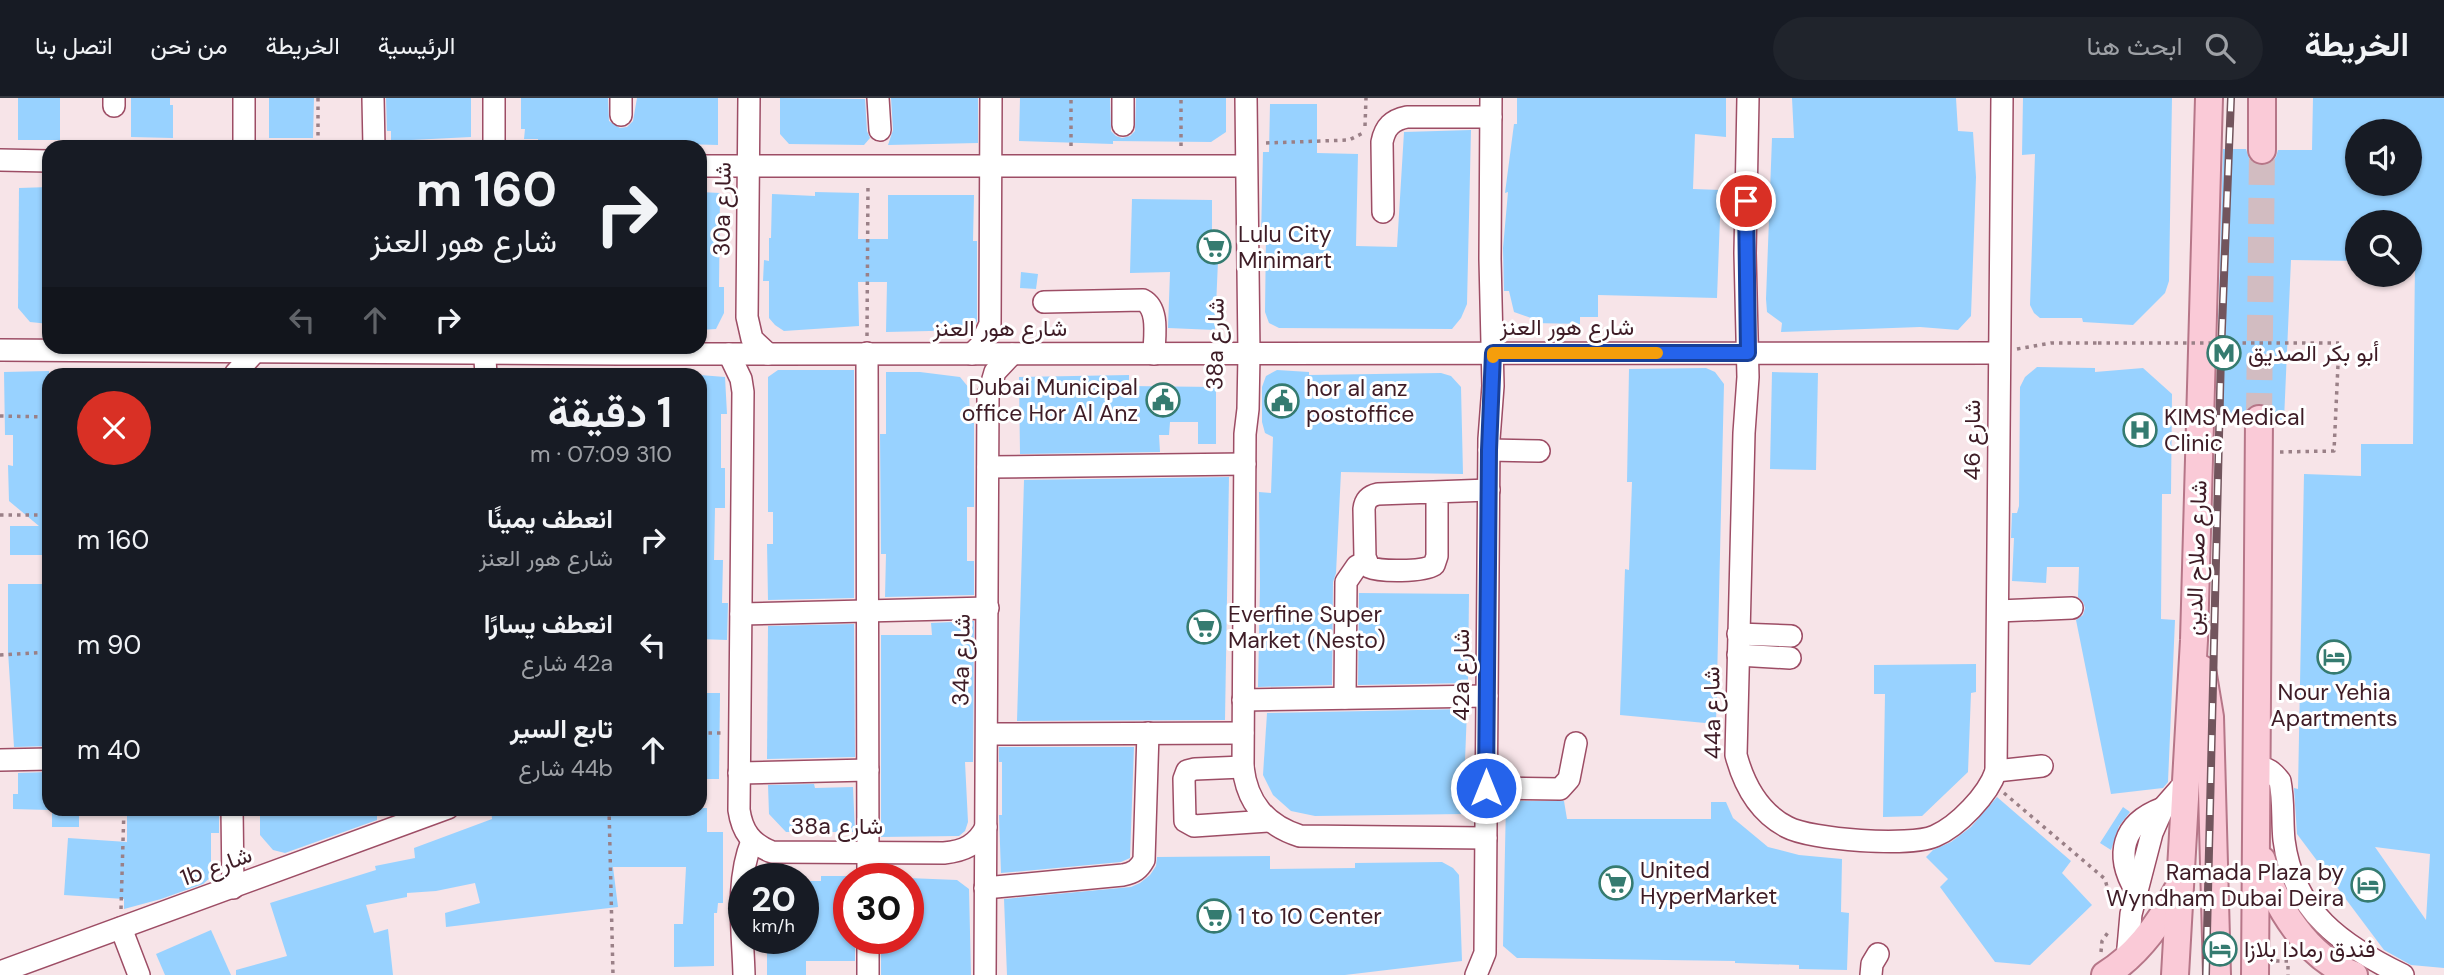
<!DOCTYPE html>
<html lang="ar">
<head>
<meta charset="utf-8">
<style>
	body { margin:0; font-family:"DM Sans",Vazirmatn,sans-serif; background:#20242c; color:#f1f3f6; direction:rtl; height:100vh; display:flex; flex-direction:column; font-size:26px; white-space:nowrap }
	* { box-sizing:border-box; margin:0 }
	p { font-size:23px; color:#9ea1a6 }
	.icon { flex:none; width:38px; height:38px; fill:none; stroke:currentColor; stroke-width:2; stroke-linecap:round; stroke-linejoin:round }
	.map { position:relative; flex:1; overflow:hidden; direction:ltr }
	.panel { position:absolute; left:42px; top:270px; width:665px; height:448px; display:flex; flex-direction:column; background:#171b24; border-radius:21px; box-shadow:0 2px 5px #0004; direction:rtl }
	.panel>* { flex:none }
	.hud { position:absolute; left:42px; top:42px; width:665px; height:214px; border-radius:21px; box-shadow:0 2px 5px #0004; direction:rtl; background:#171b24; color:#f1f3f6; overflow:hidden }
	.controls { position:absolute; left:2345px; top:21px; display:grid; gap:14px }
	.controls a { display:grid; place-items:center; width:77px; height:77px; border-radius:50%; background:#171b24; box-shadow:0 2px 5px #0004; font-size:35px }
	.speed { position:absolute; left:728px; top:765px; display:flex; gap:14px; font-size:35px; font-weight:700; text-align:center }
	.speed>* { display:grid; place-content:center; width:91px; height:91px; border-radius:50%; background:#171b24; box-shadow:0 2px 5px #0004; line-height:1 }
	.speed small { font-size:18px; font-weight:400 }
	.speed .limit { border:10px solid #d22; background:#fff; color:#111 }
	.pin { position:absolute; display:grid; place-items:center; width:60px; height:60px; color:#fff; margin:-30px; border:4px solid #fff; border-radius:50%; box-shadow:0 2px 7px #0007 }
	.me { position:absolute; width:77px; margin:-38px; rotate:0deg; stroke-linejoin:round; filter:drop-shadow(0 0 5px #0008) }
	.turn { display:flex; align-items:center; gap:24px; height:147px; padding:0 35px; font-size:32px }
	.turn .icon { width:91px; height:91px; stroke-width:2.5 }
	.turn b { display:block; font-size:49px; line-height:60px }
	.lanes { display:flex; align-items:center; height:66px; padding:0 35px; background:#0003; justify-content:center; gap:35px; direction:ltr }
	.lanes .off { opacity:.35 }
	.round { display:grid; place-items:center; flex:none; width:74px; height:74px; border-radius:37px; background:#20242c }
	.head { display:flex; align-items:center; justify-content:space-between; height:119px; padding:0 35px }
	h1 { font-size:42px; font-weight:700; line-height:52px }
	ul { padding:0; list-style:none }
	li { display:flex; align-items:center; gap:21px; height:105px; padding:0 35px }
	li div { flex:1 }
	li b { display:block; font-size:26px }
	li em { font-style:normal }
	header { display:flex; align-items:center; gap:42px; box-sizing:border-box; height:98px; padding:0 35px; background:#171b24; border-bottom:2px solid #363941 }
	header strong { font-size:33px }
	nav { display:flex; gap:38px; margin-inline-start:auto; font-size:24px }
	.search { width:490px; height:63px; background:#20242c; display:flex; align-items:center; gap:18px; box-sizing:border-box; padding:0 24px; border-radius:38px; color:#9ea1a6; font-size:26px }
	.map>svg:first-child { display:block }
	.building { fill:#98d2ff; fill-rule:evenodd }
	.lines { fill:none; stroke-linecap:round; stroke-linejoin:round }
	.major-tunnel { stroke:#d2bcc1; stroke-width:26; stroke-dasharray:26 13; stroke-linecap:butt }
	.minor-casing { stroke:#9d4d65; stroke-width:24 }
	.major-casing { stroke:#b67688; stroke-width:30 }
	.path { stroke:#9a8087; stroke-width:3.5; stroke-dasharray:3.5 5; stroke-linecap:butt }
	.minor { stroke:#fff; stroke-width:21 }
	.major { stroke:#facad7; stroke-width:26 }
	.rail-casing { stroke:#72555d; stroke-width:8 }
	.rail { stroke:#fff; stroke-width:5; stroke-dasharray:16; stroke-linecap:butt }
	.path-bridge { stroke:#9a8087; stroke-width:3.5; stroke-dasharray:3.5 5; stroke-linecap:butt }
	.route-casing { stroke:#184099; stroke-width:18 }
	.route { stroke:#2563eb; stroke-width:12 }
	.slow { stroke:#f59e0b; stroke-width:12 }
	.labels { text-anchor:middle; stroke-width:6; stroke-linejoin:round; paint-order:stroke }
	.street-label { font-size:23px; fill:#3e1c26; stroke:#fff }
	.poi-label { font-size:23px; fill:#3e1c26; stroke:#fff; text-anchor:start }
</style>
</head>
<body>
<header>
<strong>الخريطة</strong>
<div class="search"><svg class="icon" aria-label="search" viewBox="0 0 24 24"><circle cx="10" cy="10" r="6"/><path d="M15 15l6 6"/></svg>ابحث هنا</div>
<nav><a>الرئيسية</a><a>الخريطة</a><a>من نحن</a><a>اتصل بنا</a></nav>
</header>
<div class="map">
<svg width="2444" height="877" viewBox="0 0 2444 877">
	<rect width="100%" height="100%" fill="#f7e4e8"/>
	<g class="building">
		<rect x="18" y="0" width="42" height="42"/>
		<path d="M131 0H170V7H173V40L131 39Z"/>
		<path d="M269 0H314L313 40H269Z"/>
		<path d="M386 0H471V39L391 43V33H387Z"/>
		<path d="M521 0H608L609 23 620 30 627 29 633 23 637 0H718V47L608 44V47H538V41H524L525 31H521Z"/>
		<path d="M780 0 865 1 867 33 870 40 864 47 789 46 780 36Z"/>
		<path d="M891 0H978V45L888 47 893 32Z"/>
		<path d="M1020 0H1110L1111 33 1116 38 1122 40 1130 38 1135 33 1136 0H1226V34L1211 44 1113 43V46L1019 43Z"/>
		<path d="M1517 0H1726V39L1695 36 1693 91 1721 92 1717 200 1598 197V219H1580V226L1534 225V221L1514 214 1509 193H1504L1503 150 1508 94 1505 95 1514 26H1517Z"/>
		<path d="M1792 0H1956L1958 33 1973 34 1976 79 1971 218 1958 232 1920 229 1781 234 1782 225 1767 214 1766 201 1772 40H1794Z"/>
		<path d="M2023 0H2172L2169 183 2165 195 2133 227 2083 224 2082 220H2040L2034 215 2030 207 2035 56 2022 57Z"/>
		<path d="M2313 0H2444V870L2411 867 2384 852 2297 736 2294 690 2298 691 2304 376 2361 378V346H2413L2415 163H2410V124H2357V163L2291 162 2284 322 2275 321 2272 313 2266 307 2260 305 2251 308 2245 314 2243 321 2216 320 2223 51H2246L2249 60 2255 66 2261 68 2270 65 2276 59 2278 52H2312ZM2357 33H2410V86H2357ZM2375 749 2430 756 2426 822Z"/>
		<path d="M1270 6H1317V55L1358 56 1356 148 1397 149 1404 34 1471 32 1467 206 1461 220 1452 231 1279 230 1269 225 1265 214 1266 138H1261L1263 54H1269Z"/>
		<path d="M49 89V226L30 224 18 210 19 90Z"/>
		<path d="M700 94 720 95 719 189H724V215L716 231 700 232Z"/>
		<path d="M815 94 859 95 858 141H888V97H974L973 143H977V223L973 232 886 234 887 184H858L859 228 784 233 775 227 769 220V183H763L764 162 769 163V140H771L772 96 815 98Z"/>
		<path d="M1132 101 1212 102V139L1219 140 1215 232 1168 230 1170 174 1130 175Z"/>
		<path d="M1021 174 1038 176 1036 191 1020 190Z"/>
		<path d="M2037 269 2095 270V274L2143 270 2172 296 2171 396H2162L2161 521 2175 522 2168 684 2163 690 2111 696 2076 522 2083 517 2085 510 2083 504 2078 499 2079 469H2047L2046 485 2012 483 2014 440H2011L2012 415H2017L2019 408 2020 289 2025 279Z"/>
		<path d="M1706 270 1715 274 1724 286 1716 626 1620 617 1625 471 1629 472 1632 384H1627L1629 271Z"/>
		<path d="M778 272H854V500L768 502 767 446H773V414H768V279Z"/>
		<path d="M1277 272 1309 274V277L1441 275 1451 278 1461 289 1463 376 1341 374 1336 475 1333 484 1332 587 1258 589 1260 488 1259 394 1271 395 1273 339 1265 335 1262 324V289L1266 278Z"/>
		<path d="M49 273V457H10V428H39L9 403 8 367 13 368V337H5L4 274Z"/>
		<path d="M886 274H920L960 279 969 290 970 325H974V409H967V463H974V497L885 499 886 456H881L880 336H886Z"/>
		<path d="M1772 274 1818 275 1816 372 1770 371Z"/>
		<path d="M700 277 725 279 727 316H721V370H725V410H715L714 462H723L722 505H728L727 542 700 541Z"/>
		<path d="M1129 277V288L1216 289V346H1198V324H1170L1169 337H1159L1160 354 1020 356 1019 279Z"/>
		<path d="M1229 379 1225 622 1017 623 1024 382Z"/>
		<path d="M8 486H49V648L14 649 8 553Z"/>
		<path d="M1359 495 1469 496 1468 585 1358 587Z"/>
		<path d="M974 523 973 664H965L968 724 965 733 959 738 881 739V537H932L931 525Z"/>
		<path d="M854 526 855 659 767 661 768 528Z"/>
		<path d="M1976 566V594L1971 595 1968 674 1922 718 1883 719 1885 596H1874V567Z"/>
		<path d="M700 595H720L719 681H700Z"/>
		<path d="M1467 611 1463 716 1315 718 1291 713 1273 697 1263 677 1267 615Z"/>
		<path d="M999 649H1134L1130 760 1121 764 1001 775 999 717H1002V664H999Z"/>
		<path d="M49 674V712L13 711V696H18V675Z"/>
		<path d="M814 686 815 690 853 689 855 734H786L769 716 768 687Z"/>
		<path d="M1997 699 2071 763 2062 775 2092 807 2030 867 1995 864 1940 789 1948 781 1926 759 1933 752 1951 744 1971 729Z"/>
		<path d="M1506 703H1564L1567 721H1711V704H1726L1733 720 1768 749 1799 757 1842 761 1841 814 1849 815 1847 872 1799 871V867L1735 865V863L1517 860 1503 848Z"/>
		<path d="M2123 709 2130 714 2119 728 2111 752 2100 745Z"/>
		<rect x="52" y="710" width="27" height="19"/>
		<path d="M127 710H219V735H211V779L203 786 161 801 124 811V801L64 797 68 740 127 744Z"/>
		<path d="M260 710H377V722L285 755 273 752 260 737Z"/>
		<path d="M491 710H707V734H723V805H718L717 815H714V868L674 869V826H683L686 769H613L618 809 446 829 445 815 480 805 475 785 436 793 407 795V799L366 807 374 835 388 831 393 877H236V872L287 858 270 805 376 772 375 768 415 760 414 750 492 721Z"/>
		<path d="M1270 758V771L1355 770V765L1442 764 1453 770 1459 777 1462 863 1345 877H1007L1004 801 1131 789 1140 785 1150 777 1156 768 1157 759Z"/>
		<path d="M821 778H849V840H855V863H806V877H767V840H803V783H821Z"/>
		<path d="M908 780 957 782 969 791 971 877H881V840H908Z"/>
		<path d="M211 832 231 877H165L156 856Z"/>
	</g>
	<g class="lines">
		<path class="major-tunnel" d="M2259 321 2262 52"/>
		<defs>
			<g id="minor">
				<path d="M114 0V8"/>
				<path d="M244 0V49"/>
				<path d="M373 0 374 49"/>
				<path d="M749 0 747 219 752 241 768 256"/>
				<path d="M878 0 880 32"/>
				<path d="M1123 0V27"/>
				<path d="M1246 0 1249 256 1248 311 1245 336 1243 669C1247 705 1266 727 1300 738L1486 740"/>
				<path d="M1748 0 1745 155 1748 279 1744 335 1736 657C1744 687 1758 714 1787 729 1811 742 1910 749 1935 738 1958 728 1988 697 1996 673L2002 0"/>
				<path d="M621 17V0"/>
				<path d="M494 49V0"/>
				<path d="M0 62 49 63"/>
				<path d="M700 68H1246"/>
				<path d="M1383 114 1382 44C1385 29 1392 22 1407 19H1491"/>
				<path d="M1044 204 1143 202C1160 211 1154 240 1154 256"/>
				<path d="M484 248 486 276"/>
				<path d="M0 252 619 256 1999 255"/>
				<path d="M867 255 868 780"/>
				<path d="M729 256 741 281 743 294 739 712C742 733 751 746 772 754L944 755C964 753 977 747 986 729"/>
				<path d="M972 256 980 248 990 226 991 0"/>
				<path d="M235 276 253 256 252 248"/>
				<path d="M1489 352 1539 353"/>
				<path d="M988 369 1245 366"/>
				<path d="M1437 394V458L1434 467C1423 474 1380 474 1369 469L1365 459 1364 411C1365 402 1369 398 1378 396L1489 392"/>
				<path d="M1998 513 2072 510"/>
				<path d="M741 516 988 510"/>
				<path d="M1738 536 1791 538"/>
				<path d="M1738 557 1790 560"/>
				<path d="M1345 600 1346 484 1357 468 1366 464"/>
				<path d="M1243 602 1487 598"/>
				<path d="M987 636 1243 635"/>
				<path d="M0 662 49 661"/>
				<path d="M2256 668C2268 670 2273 674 2280 683 2284 703 2282 723 2284 742 2293 814 2343 848 2403 877"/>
				<path d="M1243 669 1195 671 1187 673 1184 681 1185 723 1194 728 1268 723"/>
				<path d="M1996 673 2042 668"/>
				<path d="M739 675 868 672"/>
				<path d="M1486 690 1560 691 1569 681 1576 645"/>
				<path d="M232 710 233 790"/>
				<path d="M985 790 1123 777C1134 775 1139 771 1144 762L1148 635"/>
				<path d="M2136 793C2114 757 2122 725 2163 710"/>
				<path d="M121 830 139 877"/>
				<path d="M2127 861 2131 816 2152 735 2163 710 2185 685"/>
				<path d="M0 874 448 710"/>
				<path d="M744 877C743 834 735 784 752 743"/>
				<path d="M868 877V840"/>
				<path d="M985 877 988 298 995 274 1012 256"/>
				<path d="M1476 877 1485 855 1489 341 1493 288 1490 161 1491 0"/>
				<path d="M1871 877 1872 866 1878 856"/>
			</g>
			<g id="major">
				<path d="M2262 52V0"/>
				<path d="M2202 571 2210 619 2217 877"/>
				<path d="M2262 762C2274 807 2308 861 2354 877"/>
				<path d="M2105 877C2137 857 2159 827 2176 794"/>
				<path d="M2175 877 2194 542 2209 0"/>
				<path d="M2255 877 2259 321"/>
			</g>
		</defs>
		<use href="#minor" class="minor-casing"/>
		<use href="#major" class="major-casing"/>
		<g class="path">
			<path d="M318 0V49"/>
			<path d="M1365 28 1366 0"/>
			<path d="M1266 45 1349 42 1365 34"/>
			<path d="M1071 48V0"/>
			<path d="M1181 48V0"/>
			<path d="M867 238 868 85"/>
			<path d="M2017 251 2051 245H2098"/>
			<path d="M0 318 49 319"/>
			<path d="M2280 354 2334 353 2339 245"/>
			<path d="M0 417H49"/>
			<path d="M0 557 49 554"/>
			<path d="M700 635H722"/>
			<path d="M2004 695 2105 781 2112 808"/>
			<path d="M609 710 613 877"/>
			<path d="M121 811 124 710"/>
			<path d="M2101 854 2102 843 2109 833"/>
			<path d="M2276 863H2288V877"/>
		</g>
		<use href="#minor" class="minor"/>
		<use href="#major" class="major"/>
		<defs>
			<path id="rail" d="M2206 877 2221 255 2231 0"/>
		</defs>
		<use href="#rail" class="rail-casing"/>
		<use href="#rail" class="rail"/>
		<path class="path-bridge" d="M2098 245H2339"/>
	</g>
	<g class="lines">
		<defs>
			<path id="route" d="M1486 690 1489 352 1493 255H1748L1746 103"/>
		</defs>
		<use href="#route" class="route-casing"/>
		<use href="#route" class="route"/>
		<path class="slow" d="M1493 259V255H1657"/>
	</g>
	<defs>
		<symbol id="supermarket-ring" viewBox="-11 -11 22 22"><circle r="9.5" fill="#fff" stroke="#357b70" stroke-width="1.5"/><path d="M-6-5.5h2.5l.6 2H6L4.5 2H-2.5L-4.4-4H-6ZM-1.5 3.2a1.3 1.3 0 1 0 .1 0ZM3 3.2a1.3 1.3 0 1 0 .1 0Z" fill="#357b70"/></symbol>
		<symbol id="metro-ring" viewBox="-11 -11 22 22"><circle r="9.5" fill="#fff" stroke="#357b70" stroke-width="1.5"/><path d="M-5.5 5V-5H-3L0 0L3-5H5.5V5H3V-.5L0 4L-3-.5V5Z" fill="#357b70"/></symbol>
		<symbol id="civic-ring" viewBox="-11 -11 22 22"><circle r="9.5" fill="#fff" stroke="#357b70" stroke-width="1.5"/><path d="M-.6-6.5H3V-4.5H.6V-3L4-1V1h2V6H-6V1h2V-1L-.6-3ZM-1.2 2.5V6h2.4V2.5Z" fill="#357b70"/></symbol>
		<symbol id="hospital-ring" viewBox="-11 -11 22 22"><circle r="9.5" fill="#fff" stroke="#357b70" stroke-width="1.5"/><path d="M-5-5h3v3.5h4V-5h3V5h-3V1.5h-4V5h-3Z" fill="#357b70"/></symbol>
		<symbol id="hotel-ring" viewBox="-11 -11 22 22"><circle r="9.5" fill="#fff" stroke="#357b70" stroke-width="1.5"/><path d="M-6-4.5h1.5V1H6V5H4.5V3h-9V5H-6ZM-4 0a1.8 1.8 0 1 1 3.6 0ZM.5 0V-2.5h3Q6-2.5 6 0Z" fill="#357b70"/></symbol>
	</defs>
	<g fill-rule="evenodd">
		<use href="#supermarket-ring" x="1195" y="130" width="38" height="38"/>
		<use href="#metro-ring" x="2205" y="236" width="38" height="38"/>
		<use href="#civic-ring" x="1144" y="283" width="38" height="38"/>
		<use href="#civic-ring" x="1263" y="284" width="38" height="38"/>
		<use href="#hospital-ring" x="2121" y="313" width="38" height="38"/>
		<use href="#supermarket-ring" x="1185" y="510" width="38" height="38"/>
		<use href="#hotel-ring" x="2315" y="540" width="38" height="38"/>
		<use href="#supermarket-ring" x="1597" y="766" width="38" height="38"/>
		<use href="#hotel-ring" x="2349" y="768" width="38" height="38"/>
		<use href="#supermarket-ring" x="1195" y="799" width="38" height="38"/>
		<use href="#hotel-ring" x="2201" y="832" width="38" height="38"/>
	</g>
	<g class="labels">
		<g class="street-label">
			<text transform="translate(722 111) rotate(-89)" y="8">30a شارع</text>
			<text x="1567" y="237">شارع هور العنز</text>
			<text x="1000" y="238">شارع هور العنز</text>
			<text transform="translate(1215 246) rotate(-89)" y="8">38a شارع</text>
			<text transform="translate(1972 342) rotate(-90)" y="8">شارع 46</text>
			<text transform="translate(2196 460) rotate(-88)" y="8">شارع صلاح الدين</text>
			<text transform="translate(961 562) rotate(-89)" y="8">34a شارع</text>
			<text transform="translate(1461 577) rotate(-90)" y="8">42a شارع</text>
			<text transform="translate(1712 615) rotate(-91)" y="8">44a شارع</text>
			<text x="837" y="736">38a شارع</text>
			<text transform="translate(216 768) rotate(-20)" y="8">1b شارع</text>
		</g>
		<g class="poi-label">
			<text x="1238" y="144">Lulu City<tspan x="1238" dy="26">Minimart</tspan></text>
			<text x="2248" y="263">أبو بكر الصديق</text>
			<text x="1138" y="297" text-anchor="end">Dubai Municipal<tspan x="1138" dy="26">office Hor Al Anz</tspan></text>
			<text x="1306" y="298">hor al anz<tspan x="1306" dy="26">postoffice</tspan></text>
			<text x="2164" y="327">KIMS Medical<tspan x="2164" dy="26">Clinic</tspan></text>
			<text x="1228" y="524">Everfine Super<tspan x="1228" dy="26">Market (Nesto)</tspan></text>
			<text x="2334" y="602" text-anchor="middle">Nour Yehia<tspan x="2334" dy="26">Apartments</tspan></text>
			<text x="1640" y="780">United<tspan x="1640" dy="26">HyperMarket</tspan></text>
			<text x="2344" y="782" text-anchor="end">Ramada Plaza by<tspan x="2344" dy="26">Wyndham Dubai Deira</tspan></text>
			<text x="1238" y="826">1 to 10 Center</text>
			<text x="2244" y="859">فندق رمادا بلازا</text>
		</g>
	</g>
</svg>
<div class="controls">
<a><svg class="icon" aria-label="sound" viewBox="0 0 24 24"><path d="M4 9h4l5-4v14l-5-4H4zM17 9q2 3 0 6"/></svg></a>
<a><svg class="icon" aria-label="search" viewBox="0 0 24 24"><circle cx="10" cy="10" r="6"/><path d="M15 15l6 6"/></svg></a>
</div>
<div class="speed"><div>20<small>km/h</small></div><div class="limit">30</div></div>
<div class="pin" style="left:1746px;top:103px;background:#d93025"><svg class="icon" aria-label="arrive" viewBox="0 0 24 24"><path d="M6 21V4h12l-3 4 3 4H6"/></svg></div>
<svg class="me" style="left:1486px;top:690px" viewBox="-20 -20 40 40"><circle r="17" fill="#2563eb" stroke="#fff" stroke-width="3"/><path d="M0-11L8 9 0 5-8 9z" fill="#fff"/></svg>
<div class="hud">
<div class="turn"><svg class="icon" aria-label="right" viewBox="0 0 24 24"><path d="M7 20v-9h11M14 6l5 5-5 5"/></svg><div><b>160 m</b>شارع هور العنز</div></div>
<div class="lanes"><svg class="icon off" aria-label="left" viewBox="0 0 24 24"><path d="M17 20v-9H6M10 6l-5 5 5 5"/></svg><svg class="icon off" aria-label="ahead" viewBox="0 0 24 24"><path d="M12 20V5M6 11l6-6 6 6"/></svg><svg class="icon" aria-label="right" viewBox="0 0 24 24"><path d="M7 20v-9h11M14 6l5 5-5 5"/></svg></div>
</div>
<section class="panel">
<div class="head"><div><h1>1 دقيقة</h1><p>310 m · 07:09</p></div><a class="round" style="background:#d93025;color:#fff"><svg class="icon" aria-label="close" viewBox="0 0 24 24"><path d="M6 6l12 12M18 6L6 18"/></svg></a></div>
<ul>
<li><svg class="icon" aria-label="right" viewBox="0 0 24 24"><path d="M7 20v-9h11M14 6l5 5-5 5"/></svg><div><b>انعطف يمينًا</b><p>شارع هور العنز</p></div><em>160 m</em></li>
<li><svg class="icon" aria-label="left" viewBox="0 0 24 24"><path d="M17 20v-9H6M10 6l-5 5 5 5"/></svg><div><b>انعطف يسارًا</b><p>42a شارع</p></div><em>90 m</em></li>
<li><svg class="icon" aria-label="ahead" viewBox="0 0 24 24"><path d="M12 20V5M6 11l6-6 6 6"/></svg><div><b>تابع السير</b><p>44b شارع</p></div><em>40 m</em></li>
</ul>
</section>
</div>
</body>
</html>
